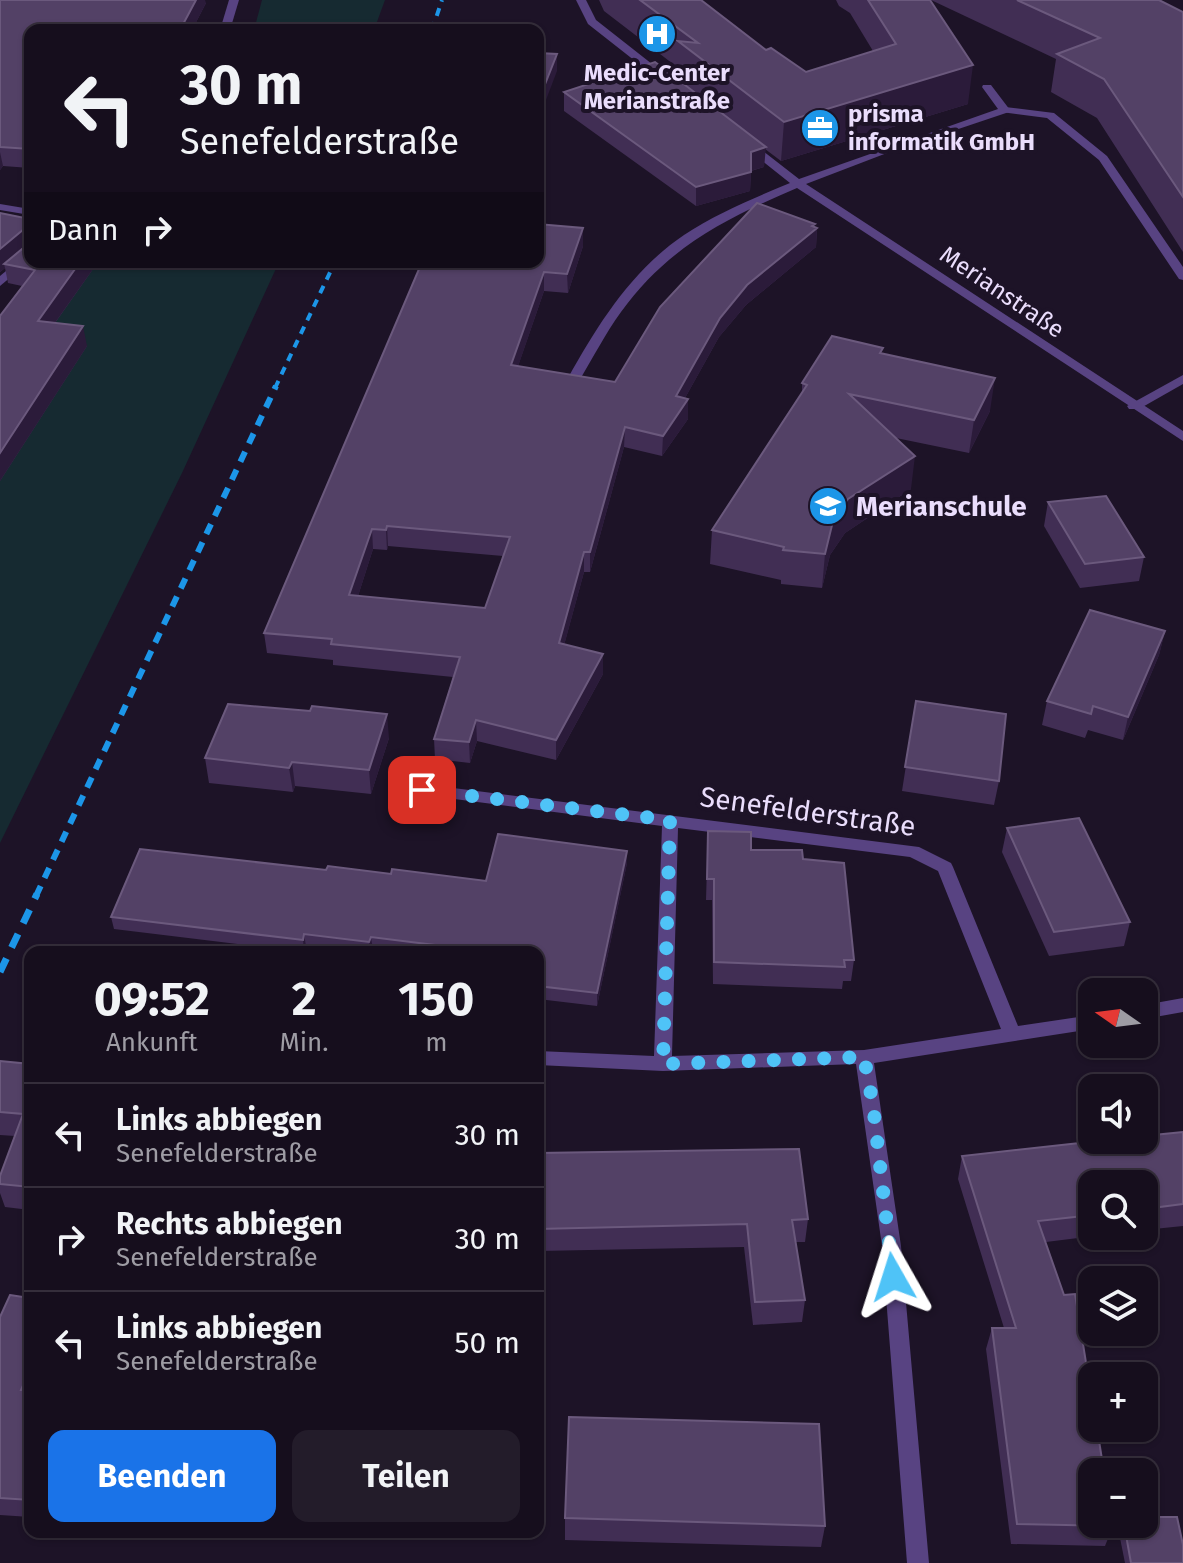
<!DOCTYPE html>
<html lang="de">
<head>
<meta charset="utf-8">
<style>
	body { margin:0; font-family:"Fira Sans",sans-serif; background:#231c2a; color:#f1f3f6; height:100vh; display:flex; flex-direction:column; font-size:30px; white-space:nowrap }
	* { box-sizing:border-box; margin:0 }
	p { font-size:26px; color:#9e9ca4 }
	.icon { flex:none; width:44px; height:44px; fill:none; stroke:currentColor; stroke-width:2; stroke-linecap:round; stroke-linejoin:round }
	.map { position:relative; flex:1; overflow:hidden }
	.details { position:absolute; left:24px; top:946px; width:520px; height:592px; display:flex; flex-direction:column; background:#160e1d; border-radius:16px; box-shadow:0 2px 6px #0004,0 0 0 2px #352e3b }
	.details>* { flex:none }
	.guide { position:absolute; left:24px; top:24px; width:520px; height:244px; border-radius:16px; box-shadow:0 2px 6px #0004,0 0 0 2px #352e3b; background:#160e1d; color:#f1f3f6; overflow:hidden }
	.needle { width:52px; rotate:284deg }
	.fabs { position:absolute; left:1078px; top:978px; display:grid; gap:16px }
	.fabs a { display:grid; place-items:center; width:80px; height:80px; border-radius:16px; background:#160e1d; box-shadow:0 2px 6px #0004,0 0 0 2px #352e3b; font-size:40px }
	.pin { position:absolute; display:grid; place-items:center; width:68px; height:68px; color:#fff; margin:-34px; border-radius:16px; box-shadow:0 4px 12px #0006 }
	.me { position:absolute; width:88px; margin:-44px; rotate:354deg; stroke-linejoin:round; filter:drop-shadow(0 0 6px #0008) }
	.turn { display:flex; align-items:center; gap:28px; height:168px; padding:0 24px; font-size:36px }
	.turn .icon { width:104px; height:104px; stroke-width:2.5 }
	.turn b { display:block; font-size:56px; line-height:68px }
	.then { display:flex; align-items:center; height:76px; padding:0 24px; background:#0003; gap:16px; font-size:30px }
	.eta { display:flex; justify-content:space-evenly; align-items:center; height:136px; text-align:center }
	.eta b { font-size:48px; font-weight:700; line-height:56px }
	.cta { display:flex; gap:16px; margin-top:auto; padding:16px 24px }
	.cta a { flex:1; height:92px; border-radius:16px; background:#1a73e8; color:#fff; font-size:32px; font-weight:700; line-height:92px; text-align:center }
	.cta a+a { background:#231c2a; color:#f1f3f6 }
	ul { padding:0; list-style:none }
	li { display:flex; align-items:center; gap:24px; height:104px; padding:0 24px; border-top:2px solid #352e3b }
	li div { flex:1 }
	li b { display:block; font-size:30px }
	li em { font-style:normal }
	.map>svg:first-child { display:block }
	.green { fill:#162a31 }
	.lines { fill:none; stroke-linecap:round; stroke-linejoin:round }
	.service { fill:#584382; fill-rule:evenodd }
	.minor { fill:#584382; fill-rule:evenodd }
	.rail-far2 { stroke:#1c96e8; stroke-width:4; stroke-dasharray:8 7; stroke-linecap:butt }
	.rail-far1 { stroke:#1c96e8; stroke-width:6; stroke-dasharray:11 9; stroke-linecap:butt }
	.rail { stroke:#1c96e8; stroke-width:7; stroke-dasharray:15 12; stroke-linecap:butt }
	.wall { fill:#412e54; fill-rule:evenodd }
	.shaded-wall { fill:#2b1b3a }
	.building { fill:#534166; stroke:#6b597d; stroke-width:2; fill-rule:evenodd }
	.route { stroke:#4fc3f7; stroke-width:14; stroke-dasharray:0 25.2 }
	.labels { text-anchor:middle; stroke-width:8; stroke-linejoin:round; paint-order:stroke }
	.far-poi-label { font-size:24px; font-weight:bold; fill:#eaddfc; stroke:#1d1327 }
	.far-street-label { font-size:24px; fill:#eaddfc; stroke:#1d1327 }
	.poi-label { font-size:28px; font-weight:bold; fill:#eaddfc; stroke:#1d1327; text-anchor:start }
	.street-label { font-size:28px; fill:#eaddfc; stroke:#1d1327 }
</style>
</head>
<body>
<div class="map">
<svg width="1183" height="1563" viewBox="0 0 1183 1563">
	<rect width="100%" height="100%" fill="#1d1327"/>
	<g class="green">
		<path d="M262 0H385L374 30H254Z"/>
		<path d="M70 262H279L182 473 0 843V327Z"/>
	</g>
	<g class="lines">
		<g class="service">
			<path d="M1005 107 1054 113 1107 156 1183 267V280L1179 279 1099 160 1047 118 1001 112V108Z"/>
			<path d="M1183 375V384L1139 409H1129L1127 406Z"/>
		</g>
		<g class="minor">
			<path d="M229 0H239L230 30H220Z"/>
			<path d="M576 0H586L596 20 666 75V79H658L588 24Z"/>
			<path d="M983 85H991L1010 110 1009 112 887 153 806 184 1183 431V441L797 188C725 219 668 247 621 312 605 334 593 358 579 381H569L568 378C598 324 632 270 684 235 717 213 754 198 790 183L746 148V144H754L799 179 998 109 982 87Z"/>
			<path d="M0 204 30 209V215L0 210Z"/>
			<path d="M30 251V261L0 286V276Z"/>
			<path d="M422 784 919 847 951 863 953 867 1018 1026 1092 1015V1029L874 1063 901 1246 929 1563H907L882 1246 856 1064 663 1071 538 1065V1051L654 1056 662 826 416 794 414 790 416 786ZM678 828 910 857 938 871 1001 1029 864 1050 672 1056Z"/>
			<path d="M1183 998V1012L1144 1019V1005Z"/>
		</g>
		<g class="rail-far2">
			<path d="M432 30 442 0"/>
			<path d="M275 388 335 262"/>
		</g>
		<path class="rail-far1" d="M36 896 276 386"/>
		<path class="rail" d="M0 972 37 894"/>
	</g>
	<g class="wall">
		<path d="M0 0 206 3 192 30H30V168L3 166 0 170Z"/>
		<path d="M599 0H701L766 50 806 72 873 51 850 13 839 6 836 0H930L968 104 781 161 765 149 764 167 751 171 750 191 696 206 564 111V92L677 79V67L604 11Z"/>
		<path d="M931 0H1159L1183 12V252L1097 118 1051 92 1056 59Z"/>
		<path d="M0 213 98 262 55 323 87 346 0 481V316L22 286 8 283 5 268 0 272Z"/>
		<path d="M815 224V227L817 228 816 247 746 305 719 337 685 398 688 419 662 456 624 447 590 572H584L564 645 603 674 556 760 477 741 470 763 435 759 434 739 453 677 333 665V660L267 653 264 633 418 272 417 262H538L583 228V246L568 293 544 291 518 366 615 382ZM388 546 503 556 485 608 358 596 373 549 387 550Z"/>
		<path d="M882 353 990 411 969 453 896 438 911 489 845 533 830 555 822 588 781 584V580L710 564 712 530 802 392V383Z"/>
		<path d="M1048 502 1144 557 1139 581 1080 588 1044 526Z"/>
		<path d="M1165 631 1159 655 1123 740 1088 730 1085 738 1042 725 1047 701Z"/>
		<path d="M916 701 999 781 994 805 902 791Z"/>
		<path d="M389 738 371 794 295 786 293 792 209 783 205 758Z"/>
		<path d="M1007 828 1130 922 1124 946 1049 956 1002 852Z"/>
		<path d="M708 831 751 850 803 859 854 960 851 981H843L842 989 713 984 712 900H706Z"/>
		<path d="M627 863 597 1006 538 999V952H392L373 950 372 952H352L306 946 304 952 114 929 111 917 326 870 391 874 486 881Z"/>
		<path d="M0 1061 30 1064V1210L5 1207 0 1193V1176L15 1136 0 1135Z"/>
		<path d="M1183 1132V1226L1144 1230V1184H1092V1236H1094L1046 1242 1113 1526 1105 1546 1011 1544 986 1349 992 1328H1004L958 1179 962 1156Z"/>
		<path d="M538 1153 808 1219 805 1242H795L805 1300 802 1322 753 1325 744 1247 538 1251Z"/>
		<path d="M30 1298V1517L0 1515V1317Z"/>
		<path d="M565 1518 825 1526 821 1547 565 1540Z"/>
		<path d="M1120 1524H1144L1183 1563H1125L1118 1528Z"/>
		<path d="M284 1532H467L466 1539Z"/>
	</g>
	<g class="shaded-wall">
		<path d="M196 0H205L206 3 192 30H180Z"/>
		<path d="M557 54V71L538 121V102Z"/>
		<path d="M973 65 968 104 781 161 784 122Z"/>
		<path d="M766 147 764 167 750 171 751 152Z"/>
		<path d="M0 152 3 166 0 170Z"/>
		<path d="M751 172 750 191 696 206V187Z"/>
		<path d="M815 224V230L817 228 816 247 746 305 719 337 675 416 676 396 720 318 747 285Z"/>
		<path d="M583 228V246L568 293 567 274Z"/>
		<path d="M24 229 28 249 4 264 5 268 0 272V249Z"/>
		<path d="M80 262H98L42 341 38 321Z"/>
		<path d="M544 272V291L512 384 511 365Z"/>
		<path d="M83 326 87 346 0 481V453Z"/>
		<path d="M995 378 990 411 969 453 974 420Z"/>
		<path d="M688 399V419L662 456 663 436Z"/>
		<path d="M625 427 624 447 590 572V552Z"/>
		<path d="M915 456 911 489 845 533 830 555 822 588 825 554 833 521 848 499Z"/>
		<path d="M387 526 388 546 387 550 386 530Z"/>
		<path d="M372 529 373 549 352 615 349 595Z"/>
		<path d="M584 552V572L559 664V643Z"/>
		<path d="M1165 631 1159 655 1123 740 1128 717Z"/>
		<path d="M603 654V674L556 760V740Z"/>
		<path d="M387 714 389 738 371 794 369 770Z"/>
		<path d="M476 720 477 741 470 763 469 742Z"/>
		<path d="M292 762 295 786 293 792 289 768Z"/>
		<path d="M627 851V863L597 1006V993Z"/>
		<path d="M304 934 306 946 304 952 303 940Z"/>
		<path d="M371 937 373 950 371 952 369 942Z"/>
		<path d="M30 1369V1402L21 1390Z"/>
	</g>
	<g class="building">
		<path d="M0 0H196L180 30H30V149L0 147Z"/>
		<path d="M640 0H701L766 50 771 48 806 72 896 44 868 0H930L973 65 784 122 678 41 698 43Z"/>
		<path d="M1017 0H1159L1183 12V197L1104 79 1057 54 1100 38Z"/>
		<path d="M538 53 557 54 538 102Z"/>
		<path d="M655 62 766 147 751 152V172L696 187 564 92Z"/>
		<path d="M757 203 815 224 812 226 817 228 747 285 720 318 676 396 688 399 663 436 625 427 590 552H584L559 643 603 654 556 740 476 720 469 742 434 739 460 657 331 644 332 639 264 633 422 262H538V224L583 228 567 274 544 272 511 365 615 382 660 307ZM387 526 510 537 485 608 349 595 372 529 386 530Z"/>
		<path d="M0 213 30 219V262H80L38 321 83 326 0 453V316L35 270 4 264 28 244 29 232 24 229 0 249Z"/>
		<path d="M832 336 883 348 880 353 995 378 974 420 849 394 915 456 848 499 833 521 825 554 783 550 784 547 712 530 807 385 802 383Z"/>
		<path d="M1106 496 1144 557 1085 564 1048 502Z"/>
		<path d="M1090 610 1165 631 1128 717 1093 706 1091 714 1047 701Z"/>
		<path d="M916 701 1006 714 999 781 905 767Z"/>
		<path d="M228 704 310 711 312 706 387 714 369 770 292 762 289 768 205 758Z"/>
		<path d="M1079 818 1130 922 1054 932 1007 828Z"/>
		<path d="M708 831 751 832V850H802L803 859 844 863 854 960H844L845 967 714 962V879H707Z"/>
		<path d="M498 834 627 851 597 993 538 986V952H467V949L371 937 369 942 304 934 303 940 111 917 140 849 326 870 328 866 391 874 392 869 486 881Z"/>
		<path d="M0 1061 30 1064V1187L0 1184V1176L23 1114 0 1112Z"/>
		<path d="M1183 1132V1204L1144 1209V1184H1092V1215L1038 1221 1064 1295 1075 1294 1092 1400V1428H1097L1104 1472H1092V1524H1112L1113 1526 1017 1524 992 1328H1016L962 1156 1107 1140H1144V1136Z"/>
		<path d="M799 1149 808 1219 792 1220 805 1300 755 1302 747 1224 538 1229V1153Z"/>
		<path d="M10 1295 30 1298V1369L21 1390H30V1500L0 1498V1317Z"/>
		<path d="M569 1417 819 1424 825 1526 565 1518Z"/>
		<path d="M1144 1517H1177L1183 1545V1563H1131L1124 1524H1144Z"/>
	</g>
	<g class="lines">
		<path class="route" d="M422 790 670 820 663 1064 864 1057 873 1105 893 1277"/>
	</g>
	<defs>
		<symbol id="hospital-disc" viewBox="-11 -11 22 22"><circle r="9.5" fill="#1c96e8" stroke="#1d1327"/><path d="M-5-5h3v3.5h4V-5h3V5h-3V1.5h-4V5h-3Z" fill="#fff"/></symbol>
		<symbol id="office-disc" viewBox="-11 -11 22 22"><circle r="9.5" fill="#1c96e8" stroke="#1d1327"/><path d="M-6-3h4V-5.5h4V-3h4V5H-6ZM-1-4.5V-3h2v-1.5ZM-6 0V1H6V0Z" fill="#fff"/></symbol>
		<symbol id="school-disc" viewBox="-11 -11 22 22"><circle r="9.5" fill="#1c96e8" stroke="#1d1327"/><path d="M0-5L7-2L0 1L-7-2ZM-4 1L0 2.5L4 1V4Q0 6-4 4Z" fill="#fff"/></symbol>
	</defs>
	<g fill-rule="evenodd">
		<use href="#hospital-disc" x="635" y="12" width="44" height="44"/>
		<use href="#office-disc" x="798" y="106" width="44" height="44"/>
		<use href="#school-disc" x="806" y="484" width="44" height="44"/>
	</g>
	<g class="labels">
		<g class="far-poi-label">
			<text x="657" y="81">Medic-Center<tspan x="657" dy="28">Merianstraße</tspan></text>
			<text x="848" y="122" text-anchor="start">prisma<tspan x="848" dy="28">informatik GmbH</tspan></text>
		</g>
		<g class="far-street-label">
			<text transform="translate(1002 292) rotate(34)" y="8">Merianstraße</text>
		</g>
		<g class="poi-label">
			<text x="856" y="516">Merianschule</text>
		</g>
		<g class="street-label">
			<text transform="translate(808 811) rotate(8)" y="10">Senefelderstraße</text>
		</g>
	</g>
</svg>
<div class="fabs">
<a><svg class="needle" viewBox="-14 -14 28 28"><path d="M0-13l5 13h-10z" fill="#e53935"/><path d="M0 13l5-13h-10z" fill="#9e9ca4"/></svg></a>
<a><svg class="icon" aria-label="sound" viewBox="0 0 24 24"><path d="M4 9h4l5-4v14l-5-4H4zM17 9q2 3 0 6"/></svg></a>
<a><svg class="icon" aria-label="search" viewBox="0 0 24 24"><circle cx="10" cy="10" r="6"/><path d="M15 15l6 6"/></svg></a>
<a><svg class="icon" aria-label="layers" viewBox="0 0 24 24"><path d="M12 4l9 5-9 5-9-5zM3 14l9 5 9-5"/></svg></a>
<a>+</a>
<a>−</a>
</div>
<div class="pin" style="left:422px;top:790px;background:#d93025"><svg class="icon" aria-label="arrive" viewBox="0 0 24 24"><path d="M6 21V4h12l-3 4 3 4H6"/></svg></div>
<svg class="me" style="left:893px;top:1277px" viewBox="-20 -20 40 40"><path d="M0-17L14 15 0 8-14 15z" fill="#4fc3f7" stroke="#fff" stroke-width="4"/></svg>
<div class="guide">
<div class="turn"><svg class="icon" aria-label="left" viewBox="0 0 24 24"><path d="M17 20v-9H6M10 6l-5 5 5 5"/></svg><div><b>30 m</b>Senefelderstraße</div></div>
<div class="then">Dann<svg class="icon" aria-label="right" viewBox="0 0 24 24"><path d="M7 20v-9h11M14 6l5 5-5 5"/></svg></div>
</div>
<section class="details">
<div class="eta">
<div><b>09:52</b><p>Ankunft</p></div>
<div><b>2</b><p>Min.</p></div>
<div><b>150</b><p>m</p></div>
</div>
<ul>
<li><svg class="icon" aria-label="left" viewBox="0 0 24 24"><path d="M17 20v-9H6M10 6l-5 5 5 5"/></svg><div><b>Links abbiegen</b><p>Senefelderstraße</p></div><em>30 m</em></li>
<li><svg class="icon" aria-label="right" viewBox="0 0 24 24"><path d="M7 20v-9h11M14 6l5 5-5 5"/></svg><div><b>Rechts abbiegen</b><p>Senefelderstraße</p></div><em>30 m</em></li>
<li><svg class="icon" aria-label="left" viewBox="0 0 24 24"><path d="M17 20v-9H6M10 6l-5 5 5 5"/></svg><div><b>Links abbiegen</b><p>Senefelderstraße</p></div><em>50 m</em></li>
</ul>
<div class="cta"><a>Beenden</a><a>Teilen</a></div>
</section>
</div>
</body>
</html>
